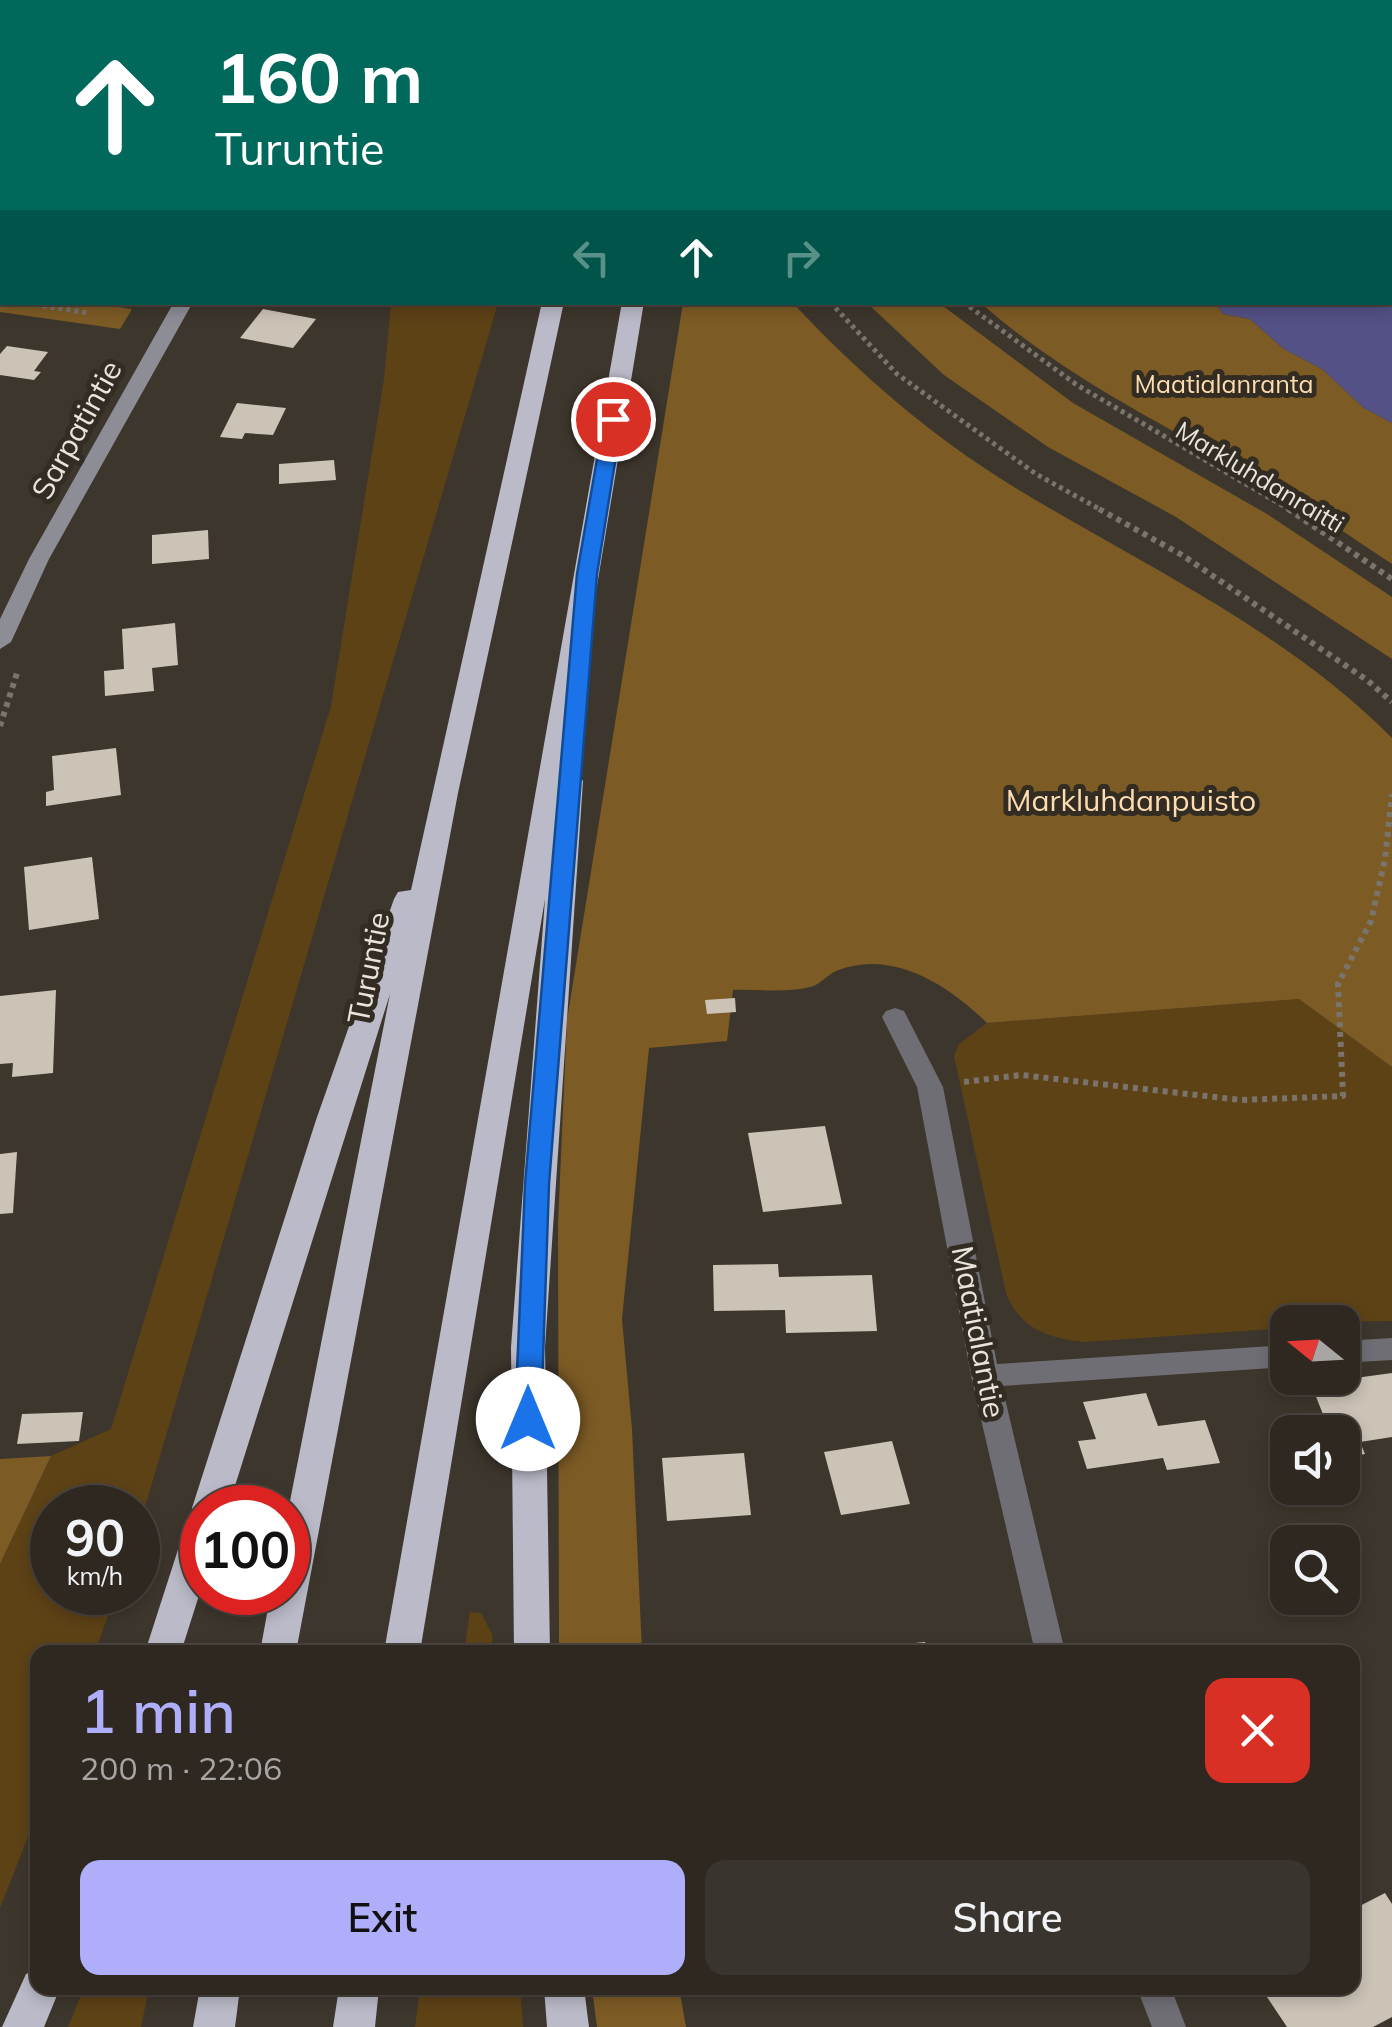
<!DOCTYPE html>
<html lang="en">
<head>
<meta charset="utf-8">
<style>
	body { margin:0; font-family:Mulish,sans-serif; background:#3a342e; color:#f1f3f6; height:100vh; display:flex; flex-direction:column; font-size:38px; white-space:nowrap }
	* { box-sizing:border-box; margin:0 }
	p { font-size:32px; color:#a7a6a5 }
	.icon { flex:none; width:55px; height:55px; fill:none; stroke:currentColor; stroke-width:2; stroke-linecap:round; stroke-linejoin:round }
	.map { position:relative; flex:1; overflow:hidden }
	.details { position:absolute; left:30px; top:1645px; width:1330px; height:350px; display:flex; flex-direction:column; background:#2e2821; border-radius:20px; box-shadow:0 5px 15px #0003,0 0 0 2px #49443f }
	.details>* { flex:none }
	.banner { position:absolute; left:0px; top:0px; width:1392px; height:305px; box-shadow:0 5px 15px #0003,0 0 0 2px #49443f; background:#00695c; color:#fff; overflow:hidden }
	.needle { width:65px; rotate:288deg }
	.tools { position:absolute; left:1270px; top:1305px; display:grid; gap:20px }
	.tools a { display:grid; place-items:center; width:90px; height:90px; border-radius:20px; background:#2e2821; box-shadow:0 5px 15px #0003,0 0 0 2px #49443f; font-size:50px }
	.speed { position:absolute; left:30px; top:1485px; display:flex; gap:20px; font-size:50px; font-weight:700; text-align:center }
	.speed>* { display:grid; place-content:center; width:130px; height:130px; border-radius:50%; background:#2e2821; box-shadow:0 5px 15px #0003,0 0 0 2px #49443f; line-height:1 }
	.speed small { font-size:25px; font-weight:400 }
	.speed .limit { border:15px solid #d22; background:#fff; color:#111 }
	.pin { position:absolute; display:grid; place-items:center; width:85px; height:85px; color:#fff; margin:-42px; border:5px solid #fff; border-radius:50%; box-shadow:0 2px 10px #0007 }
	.me { position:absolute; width:110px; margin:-55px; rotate:0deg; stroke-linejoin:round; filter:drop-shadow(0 0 8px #0008) }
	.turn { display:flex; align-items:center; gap:35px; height:210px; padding:0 50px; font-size:45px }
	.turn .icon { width:130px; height:130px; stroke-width:2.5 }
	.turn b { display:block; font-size:70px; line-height:85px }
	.lanes { display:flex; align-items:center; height:95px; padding:0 50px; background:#0003; justify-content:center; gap:50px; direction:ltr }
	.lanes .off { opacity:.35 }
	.round { display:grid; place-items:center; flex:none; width:105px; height:105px; border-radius:20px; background:#3a342e }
	.head { display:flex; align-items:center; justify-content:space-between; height:170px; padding:0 50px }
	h1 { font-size:60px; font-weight:600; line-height:75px; color:#afaefa }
	.button { display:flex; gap:20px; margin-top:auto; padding:20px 50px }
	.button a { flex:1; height:115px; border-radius:20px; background:#afaefa; color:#111; font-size:40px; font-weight:600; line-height:115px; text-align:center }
	.button a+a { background:#3a342e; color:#f1f3f6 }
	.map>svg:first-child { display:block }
	.green { fill:#5d4216 }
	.forest { fill:#7d5b25 }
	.water { fill:#535185 }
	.building { fill:#ccc3b7 }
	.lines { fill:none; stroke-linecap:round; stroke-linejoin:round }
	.path-far1 { stroke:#7a746c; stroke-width:5; stroke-dasharray:4 4; stroke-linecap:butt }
	.path { stroke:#7a746c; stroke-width:6; stroke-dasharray:5 5; stroke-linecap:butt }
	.minor { fill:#6e6e74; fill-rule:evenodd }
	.secondary { fill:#8d8d96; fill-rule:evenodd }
	.motorway { fill:#babac8; fill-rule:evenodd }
	.route { fill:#1a73e8; stroke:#114b97; stroke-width:2.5 }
	.labels { text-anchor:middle; stroke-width:10; stroke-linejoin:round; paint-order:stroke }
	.far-park-label { font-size:25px; fill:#fdddb0; stroke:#322c22 }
	.far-street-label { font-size:25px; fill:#e9e4de; stroke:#322c22 }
	.street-label { font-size:30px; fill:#e9e4de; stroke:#322c22 }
	.park-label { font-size:30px; fill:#fdddb0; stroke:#322c22 }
</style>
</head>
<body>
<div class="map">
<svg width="1392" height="2027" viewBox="0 0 1392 2027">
	<rect width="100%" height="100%" fill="#3d362c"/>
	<g class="green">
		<path d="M391 303H498L138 1531V1508H52V1592L116 1593 95 1652H38L37 1814 0 1908V1564L51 1456 111 1429 331 706 384 379Z"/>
		<path d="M1299 999 1392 1067V1321L1288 1322 1287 1328 1084 1342C1048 1338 1020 1329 1006 1293L954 1056 959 1044 987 1023Z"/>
		<path d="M470 1612 481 1613 492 1634 493 1652H464Z"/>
		<path d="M84 1988H149L141 2027H68Z"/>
		<path d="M420 1988H520L523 2027H415Z"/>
	</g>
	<g class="forest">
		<path d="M0 291 2 302H84L132 309 120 329 0 312Z"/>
		<path d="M683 303H793C859 374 931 436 1014 487 1142 565 1284 629 1392 738V1067L1299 999 987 1023C949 986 893 948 836 971 827 975 820 985 810 987 787 993 757 989 733 990L727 1041 649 1048 622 1319 632 1429 642 1652H559L558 1223 567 1020Z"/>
		<path d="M867 303H939L1073 403 1267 514 1392 597V659L1176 517 1048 447 944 375Z"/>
		<path d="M981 303H1216L1223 314 1250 319 1284 349 1322 369 1364 408 1392 423V564C1358 542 1325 518 1290 497 1185 434 1073 385 981 303Z"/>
		<path d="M51 1456 0 1564V1459Z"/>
		<path d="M592 1988H679L686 2027H597Z"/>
	</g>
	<path class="water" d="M910 0H1392V423L1364 408 1322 369 1284 349 1250 319 1223 314 1216 303 1390 302V2Z"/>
	<g class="building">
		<path d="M263 309 316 319 293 348 240 338Z"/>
		<path d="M7 346 48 352 34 371 41 372 34 380 0 375V354Z"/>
		<path d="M237 403 286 408 273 435 245 433 242 439 220 437Z"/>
		<path d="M334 460 336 480 279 484V464Z"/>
		<path d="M208 530 209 559 152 564V535Z"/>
		<path d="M175 623 178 665 152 668 154 691 105 696 104 671 124 669 122 629Z"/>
		<path d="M116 748 121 795 46 806V792L54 790 52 756Z"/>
		<path d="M92 857 99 919 29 930 24 867Z"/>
		<path d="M56 990 53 1073 12 1077 13 1063 0 1064V996Z"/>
		<path d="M735 998 736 1012 707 1014 705 1000Z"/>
		<path d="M825 1126 842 1204 763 1212 748 1133Z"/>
		<path d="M17 1152 13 1213 0 1214V1154Z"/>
		<path d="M778 1264 779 1277 872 1275 877 1331 786 1333 785 1310 714 1311 713 1265Z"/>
		<path d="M1392 1373V1437L1360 1442 1365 1454 1342 1458V1432H1330L1311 1384Z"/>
		<path d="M1146 1393 1158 1426 1205 1420 1220 1463 1167 1470 1163 1458 1087 1469 1078 1441 1096 1439 1083 1402Z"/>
		<path d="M83 1412 79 1441 17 1444 22 1414Z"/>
		<path d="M892 1441 910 1504 841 1515 824 1452Z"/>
		<path d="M744 1453 751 1515 667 1521 662 1458Z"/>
		<path d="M925 1642 927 1652H847L846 1650Z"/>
		<path d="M1385 1893 1392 1904V2017L1373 2027H1287L1261 1988H1352V1910Z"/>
	</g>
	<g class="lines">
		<g class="path-far1">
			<path d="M0 104 2 100"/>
			<path d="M19 302 89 313"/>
			<path d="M830 302 897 374 1036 474 1103 511"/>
			<path d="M963 302 1077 385 1292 511"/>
		</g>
		<g class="path">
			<path d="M1099 509 1182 555 1367 680 1392 702"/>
			<path d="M1288 509 1392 579"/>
			<path d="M0 726 18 670"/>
			<path d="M964 1082 1021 1075 1241 1100 1343 1096 1338 984 1371 921 1385 859 1392 794"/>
		</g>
		<g class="minor">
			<path d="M895 1008 904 1011 943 1087 997 1364 1288 1345V1367L1002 1386 1065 1652H1035L971 1376 917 1087 882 1017 886 1011Z"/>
			<path d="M1392 1338V1360L1342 1363V1341Z"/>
			<path d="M1137 1988H1171L1186 2027H1152Z"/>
		</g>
		<path class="secondary" d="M174 302H193L49 559 11 642 0 649V619L29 559Z"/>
		<g class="motorway">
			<rect x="675" y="0" width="18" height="2"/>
			<path d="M542 302H564L458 793 296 1652H260L271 1592H288V1511L390 994 228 1508H202V1586L181 1652H145L184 1531 189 1520 197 1518 192 1508 316 1120 394 899 398 892 411 890Z"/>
			<path d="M622 302H644L566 773 579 775 583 781 545 1347 550 1652H514L511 1347 545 899 420 1652H384Z"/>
			<path d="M38 1969V1988H60L44 2027H2L26 1974Z"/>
			<path d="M200 1988H240L235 2027H193Z"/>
			<path d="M339 1988H379L375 2027H333Z"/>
			<path d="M544 1988H584L589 2027H547Z"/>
		</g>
	</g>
	<path class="route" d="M613 413 622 419 597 574 549 1184 541 1419 537 1426 528 1430 519 1426 515 1419 525 1184 577 574 604 419Z"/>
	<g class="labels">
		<g class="far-park-label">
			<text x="1224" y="393">Maatialanranta</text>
		</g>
		<g class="far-street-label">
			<text transform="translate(1260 477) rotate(31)" y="9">Markluhdanraitti</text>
		</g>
		<g class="street-label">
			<text transform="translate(77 430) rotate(-61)" y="10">Sarpatintie</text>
			<text transform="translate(369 968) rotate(-79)" y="10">Turuntie</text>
			<text transform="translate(978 1332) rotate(79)" y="10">Maatialantie</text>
		</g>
		<g class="park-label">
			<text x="1131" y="811">Markluhdanpuisto</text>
		</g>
	</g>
</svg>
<div class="tools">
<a><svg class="needle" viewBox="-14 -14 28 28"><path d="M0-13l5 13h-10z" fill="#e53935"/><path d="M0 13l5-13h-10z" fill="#a7a6a5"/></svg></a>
<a><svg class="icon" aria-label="sound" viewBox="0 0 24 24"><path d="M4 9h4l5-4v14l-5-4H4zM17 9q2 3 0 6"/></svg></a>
<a><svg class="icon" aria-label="search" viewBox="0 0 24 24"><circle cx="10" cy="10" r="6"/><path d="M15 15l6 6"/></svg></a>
</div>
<div class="speed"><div>90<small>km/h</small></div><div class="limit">100</div></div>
<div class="pin" style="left:613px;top:419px;background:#d93025"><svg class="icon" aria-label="arrive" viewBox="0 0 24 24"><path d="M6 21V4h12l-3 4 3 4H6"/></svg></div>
<svg class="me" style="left:528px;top:1419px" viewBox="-20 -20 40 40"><circle r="19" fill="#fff"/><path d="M0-13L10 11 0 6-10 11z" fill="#1a73e8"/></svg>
<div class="banner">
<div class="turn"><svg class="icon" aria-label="ahead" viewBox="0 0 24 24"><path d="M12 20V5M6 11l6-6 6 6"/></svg><div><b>160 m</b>Turuntie</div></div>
<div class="lanes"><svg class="icon off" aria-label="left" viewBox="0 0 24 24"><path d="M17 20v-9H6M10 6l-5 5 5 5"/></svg><svg class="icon" aria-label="ahead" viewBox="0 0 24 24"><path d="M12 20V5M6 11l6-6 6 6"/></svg><svg class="icon off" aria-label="right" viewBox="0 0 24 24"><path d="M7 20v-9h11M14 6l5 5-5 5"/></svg></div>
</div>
<section class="details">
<div class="head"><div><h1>1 min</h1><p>200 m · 22:06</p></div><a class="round" style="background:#d93025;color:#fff"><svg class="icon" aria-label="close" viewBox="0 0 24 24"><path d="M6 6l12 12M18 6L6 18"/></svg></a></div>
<div class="button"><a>Exit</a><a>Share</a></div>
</section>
</div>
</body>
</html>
